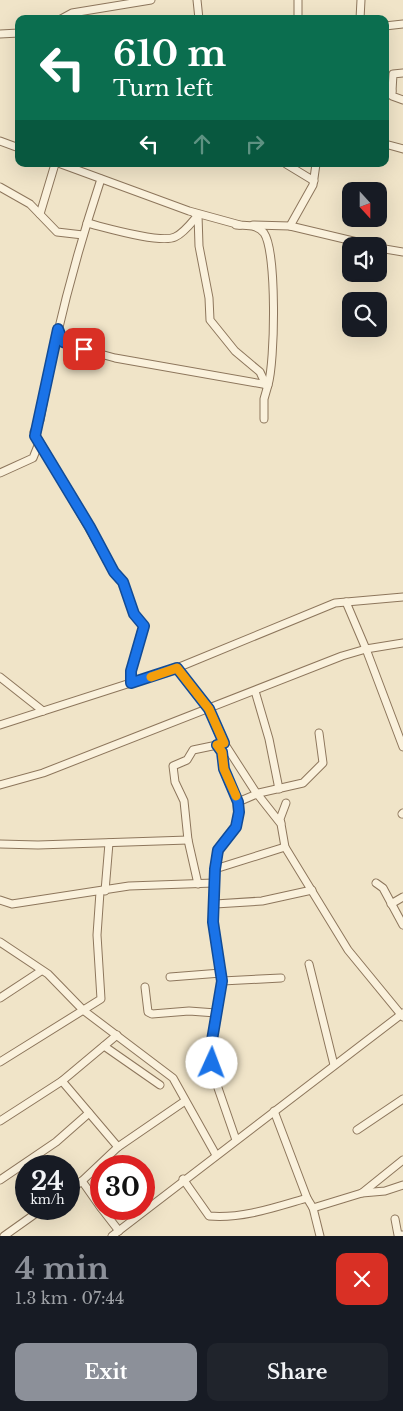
<!DOCTYPE html>
<html lang="en">
<head>
<meta charset="utf-8">
<style>
	body { margin:0; font-family:"Libre Baskerville",serif; background:#20242c; color:#f1f3f6; height:100vh; display:flex; flex-direction:column; font-size:19px; white-space:nowrap }
	* { box-sizing:border-box; margin:0 }
	p { font-size:16px; color:#9ea1a6 }
	.icon { flex:none; width:28px; height:28px; fill:none; stroke:currentColor; stroke-width:2; stroke-linecap:round; stroke-linejoin:round }
	.map { position:relative; height:1236px; overflow:hidden }
	.panel { display:flex; flex-direction:column; background:#171b24; flex:1 }
	.panel>* { flex:none }
	.guide { position:absolute; left:15px; top:15px; width:374px; height:152px; border-radius:10px; box-shadow:0 5px 20px #0002; background:#0b6e4f; color:#fff; overflow:hidden }
	.needle { width:32px; rotate:159deg }
	.buttons { position:absolute; left:342px; top:182px; display:grid; gap:10px }
	.buttons a { display:grid; place-items:center; width:45px; height:45px; border-radius:10px; background:#171b24; box-shadow:0 5px 20px #0002; font-size:25px }
	.speed { position:absolute; left:15px; top:1155px; display:flex; gap:10px; font-size:25px; font-weight:700; text-align:center }
	.speed>* { display:grid; place-content:center; width:65px; height:65px; border-radius:50%; background:#171b24; box-shadow:0 5px 20px #0002; line-height:1 }
	.speed small { font-size:12px; font-weight:400 }
	.speed .limit { border:8px solid #d22; background:#fff; color:#111 }
	.pin { position:absolute; display:grid; place-items:center; width:42px; height:42px; color:#fff; margin:-21px; border-radius:10px; box-shadow:0 2px 8px #0006 }
	.me { position:absolute; width:55px; margin:-28px; rotate:2deg; stroke-linejoin:round; filter:drop-shadow(0 0 4px #0008) }
	.turn { display:flex; align-items:center; gap:18px; height:105px; padding:0 15px; font-size:22px }
	.turn .icon { width:65px; height:65px; stroke-width:2.5 }
	.turn b { display:block; font-size:35px; line-height:42px }
	.lanes { display:flex; align-items:center; height:48px; padding:0 15px; background:#0003; justify-content:center; gap:25px; direction:ltr }
	.lanes .off { opacity:.35 }
	.round { display:grid; place-items:center; flex:none; width:52px; height:52px; border-radius:10px; background:#20242c }
	.overview { display:flex; align-items:center; justify-content:space-between; height:85px; padding:0 15px }
	h1 { font-size:30px; font-weight:700; line-height:38px; color:#8c9099 }
	.action { display:flex; gap:10px; margin-top:auto; padding:10px 15px }
	.action a { flex:1; height:58px; border-radius:10px; background:#8c9099; color:#fff; font-size:20px; font-weight:700; line-height:58px; text-align:center }
	.action a+a { background:#20242c; color:#f1f3f6 }
	.map>svg:first-child { display:block }
	.lines { fill:none; stroke-linecap:round; stroke-linejoin:round }
	.minor-casing { stroke:#8d765c; stroke-width:9 }
	.minor { stroke:#faf1dc; stroke-width:7 }
	.route-casing { stroke:#114b97; stroke-width:12 }
	.route { stroke:#1a73e8; stroke-width:9 }
	.slow { stroke:#f59e0b; stroke-width:9 }
</style>
</head>
<body>
<div class="map">
<svg width="403" height="1236" viewBox="0 0 403 1236">
	<rect width="100%" height="100%" fill="#f0e4c8"/>
	<g class="lines">
		<defs>
			<g id="minor">
				<path d="M197 0 199 19"/>
				<path d="M61 19 72 13 151 0"/>
				<path d="M298 19V0"/>
				<path d="M360 19 361 0"/>
				<path d="M385 26 403 24"/>
				<path d="M0 34 19 33"/>
				<path d="M385 91H392V96L403 100"/>
				<path d="M392 91 393 74 403 73"/>
				<path d="M0 141 19 148"/>
				<path d="M385 144 403 149"/>
				<path d="M61 164 189 211 240 225"/>
				<path d="M286 164 314 181"/>
				<path d="M101 179C75 258 54 338 40 420L34 432 114 572 123 581 134 614 143 625 131 671V683"/>
				<path d="M0 187 30 204 57 232 83 235"/>
				<path d="M194 213 198 215 199 246 209 298 210 320 235 351 260 372 266 385"/>
				<path d="M40 214 55 164"/>
				<path d="M87 223C104 227 160 244 175 237 184 233 192 222 198 215"/>
				<path d="M253 225 290 226 374 246"/>
				<path d="M290 226 313 185 316 164"/>
				<path d="M379 248 403 252"/>
				<path d="M58 330 61 339 68 345 115 358 268 385C275 362 277 252 264 233 257 224 247 226 236 225"/>
				<path d="M264 419V399L268 385"/>
				<path d="M0 473 33 458 39 443"/>
				<path d="M346 602 366 649 403 747"/>
				<path d="M177 668 209 709 224 743 255 791 281 824 285 847 348 950 403 1017"/>
				<path d="M0 677 43 711"/>
				<path d="M255 691 269 739 279 789"/>
				<path d="M0 725 177 668 335 603 403 597"/>
				<path d="M224 743 217 745 222 751 224 769 238 802 239 816 236 827 220 847 215 869 213 922 222 981 210 1052 218 1088 236 1140"/>
				<path d="M0 785 43 773 342 656 366 649 403 643"/>
				<path d="M238 802 259 793 303 783 323 763 319 733"/>
				<path d="M402 814 403 813"/>
				<path d="M281 823 280 819 286 803"/>
				<path d="M0 844 38 845 188 840"/>
				<path d="M215 869 285 847"/>
				<path d="M376 883 383 888 403 925"/>
				<path d="M198 884 188 840 184 801 175 782 173 766 187 760 193 750 217 745"/>
				<path d="M105 891 109 843"/>
				<path d="M0 900 12 904 129 886 214 883"/>
				<path d="M215 904 262 901 312 890"/>
				<path d="M391 904 403 897"/>
				<path d="M0 942 48 974 83 1010 173 1078 216 1155"/>
				<path d="M309 964 334 1065"/>
				<path d="M170 977 221 973"/>
				<path d="M222 981 281 978"/>
				<path d="M145 987 148 1012 152 1014 189 1011 216 1013"/>
				<path d="M0 998 41 971"/>
				<path d="M104 1046 160 1085"/>
				<path d="M0 1062 101 999 97 935 100 892"/>
				<path d="M62 1081 118 1147"/>
				<path d="M274 1111 307 1198 313 1208 362 1193 403 1160"/>
				<path d="M0 1121 62 1081 117 1035"/>
				<path d="M357 1130 403 1099"/>
				<path d="M183 1179 209 1216C242 1219 276 1207 307 1198"/>
				<path d="M0 1180 56 1142 89 1113"/>
				<path d="M69 1190 82 1181"/>
				<path d="M362 1193 385 1191 403 1185"/>
				<path d="M101 1208 82 1181 118 1147 185 1101"/>
				<path d="M313 1208 320 1236"/>
				<path d="M102 1209 119 1231"/>
				<path d="M395 1219 398 1235H403"/>
				<path d="M4 1236 42 1209"/>
				<path d="M112 1236 403 1013"/>
			</g>
		</defs>
		<use href="#minor" class="minor-casing"/>
		<use href="#minor" class="minor"/>
	</g>
	<g class="lines">
		<defs>
			<path id="route" d="M84 349 63 342 58 329 35 436 90 527 114 572 123 582 134 614 144 626 131 671V683L177 668 209 709 224 743 217 745 222 752 224 769 238 802 239 812 236 827 218 850 215 869 213 922 222 981 210 1052 212 1063"/>
		</defs>
		<use href="#route" class="route-casing"/>
		<use href="#route" class="route"/>
		<path class="slow" d="M151 677 177 668 209 709 224 743 217 745 222 752 224 769 236 796"/>
	</g>
</svg>
<div class="buttons">
<a><svg class="needle" viewBox="-14 -14 28 28"><path d="M0-13l5 13h-10z" fill="#e53935"/><path d="M0 13l5-13h-10z" fill="#9ea1a6"/></svg></a>
<a><svg class="icon" aria-label="sound" viewBox="0 0 24 24"><path d="M4 9h4l5-4v14l-5-4H4zM17 9q2 3 0 6"/></svg></a>
<a><svg class="icon" aria-label="search" viewBox="0 0 24 24"><circle cx="10" cy="10" r="6"/><path d="M15 15l6 6"/></svg></a>
</div>
<div class="speed"><div>24<small>km/h</small></div><div class="limit">30</div></div>
<div class="pin" style="left:84px;top:349px;background:#d93025"><svg class="icon" aria-label="arrive" viewBox="0 0 24 24"><path d="M6 21V4h12l-3 4 3 4H6"/></svg></div>
<svg class="me" style="left:212px;top:1063px" viewBox="-20 -20 40 40"><circle r="19" fill="#fff"/><path d="M0-13L10 11 0 6-10 11z" fill="#1a73e8"/></svg>
<div class="guide">
<div class="turn"><svg class="icon" aria-label="left" viewBox="0 0 24 24"><path d="M17 20v-9H6M10 6l-5 5 5 5"/></svg><div><b>610 m</b>Turn left</div></div>
<div class="lanes"><svg class="icon" aria-label="left" viewBox="0 0 24 24"><path d="M17 20v-9H6M10 6l-5 5 5 5"/></svg><svg class="icon off" aria-label="ahead" viewBox="0 0 24 24"><path d="M12 20V5M6 11l6-6 6 6"/></svg><svg class="icon off" aria-label="right" viewBox="0 0 24 24"><path d="M7 20v-9h11M14 6l5 5-5 5"/></svg></div>
</div>
</div>
<section class="panel">
<div class="overview"><div><h1>4 min</h1><p>1.3 km · 07:44</p></div><a class="round" style="background:#d93025;color:#fff"><svg class="icon" aria-label="close" viewBox="0 0 24 24"><path d="M6 6l12 12M18 6L6 18"/></svg></a></div>
<div class="action"><a>Exit</a><a>Share</a></div>
</section>
</body>
</html>
